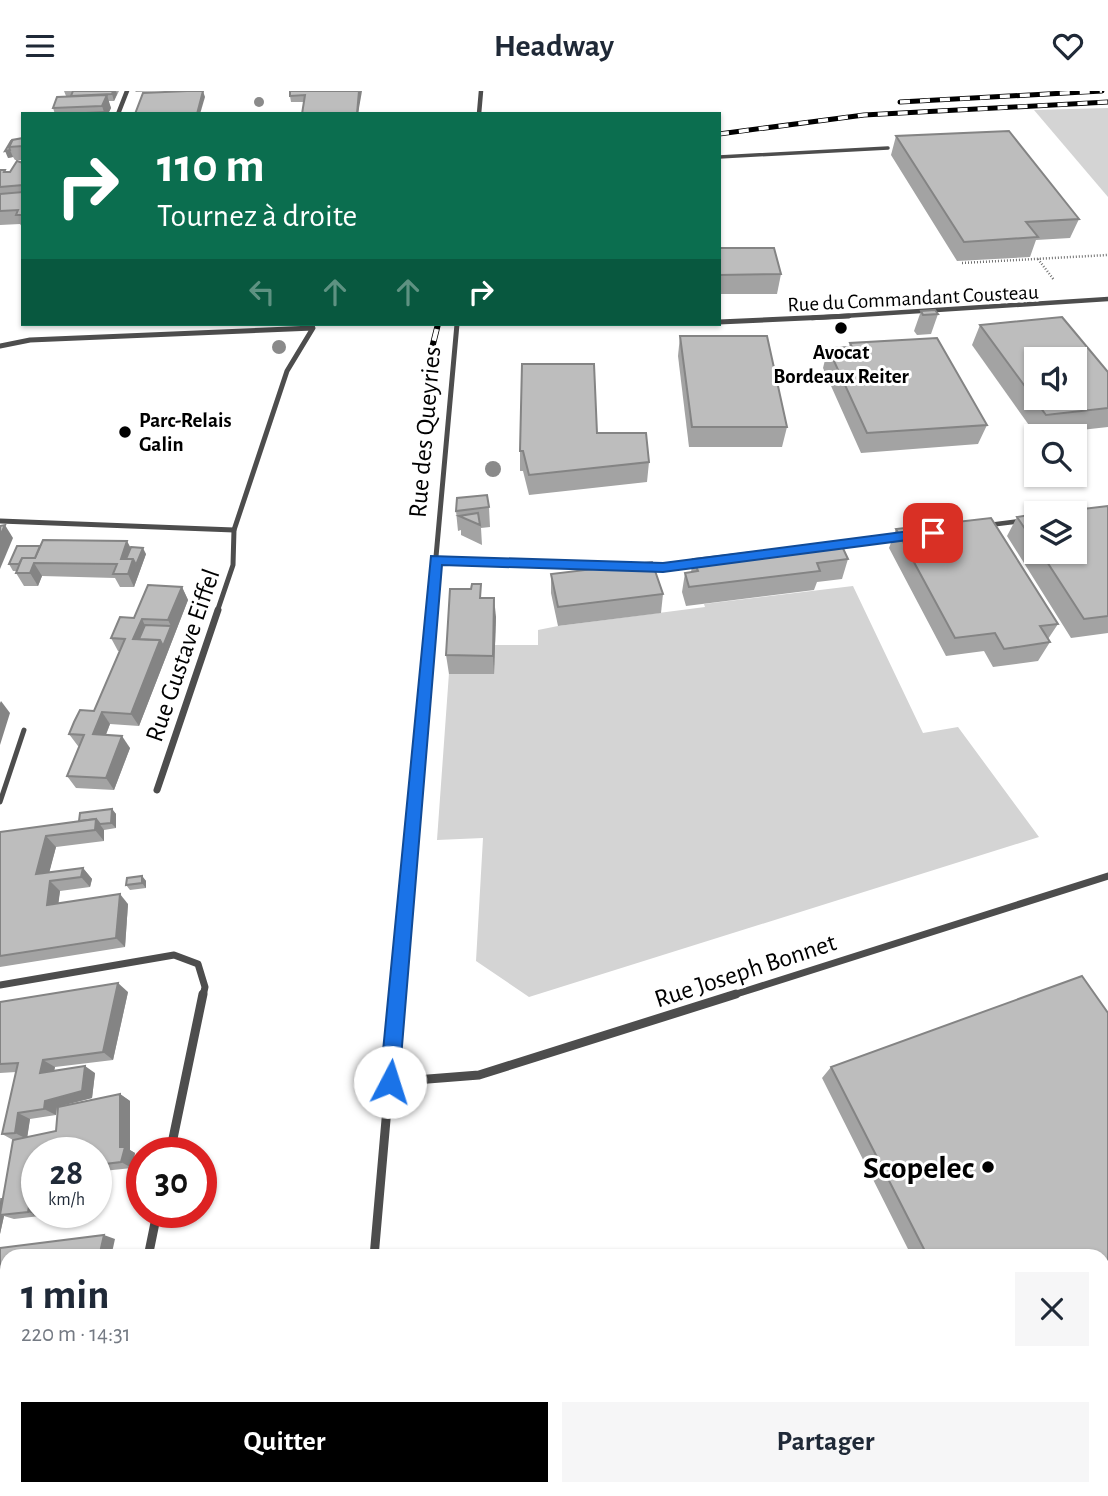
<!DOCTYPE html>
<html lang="fr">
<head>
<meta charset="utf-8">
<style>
	body { margin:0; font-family:"Alegreya Sans",sans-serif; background:#f6f6f7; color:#1f2937; height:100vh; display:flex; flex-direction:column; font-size:26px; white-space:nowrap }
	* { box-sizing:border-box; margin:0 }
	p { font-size:23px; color:#747a83 }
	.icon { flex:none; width:38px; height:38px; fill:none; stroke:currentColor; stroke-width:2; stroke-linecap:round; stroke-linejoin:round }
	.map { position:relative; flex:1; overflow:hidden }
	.panel { position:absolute; left:0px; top:1158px; width:1110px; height:247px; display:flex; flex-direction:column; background:#fff; border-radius:21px 21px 0 0; box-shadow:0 2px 5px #0004 }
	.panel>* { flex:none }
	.top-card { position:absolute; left:21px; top:21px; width:700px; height:214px; border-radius:0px; box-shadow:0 2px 5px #0004; background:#0b6e4f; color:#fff; overflow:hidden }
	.tools { position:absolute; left:1024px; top:256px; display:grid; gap:14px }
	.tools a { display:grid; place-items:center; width:63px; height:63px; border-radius:0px; background:#fff; box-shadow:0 2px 5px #0004; font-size:35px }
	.speed { position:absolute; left:21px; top:1046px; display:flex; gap:14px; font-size:35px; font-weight:700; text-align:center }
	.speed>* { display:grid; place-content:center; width:91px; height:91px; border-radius:50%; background:#fff; box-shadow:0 2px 5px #0004; line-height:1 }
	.speed small { font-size:18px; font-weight:400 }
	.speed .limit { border:10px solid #d22; background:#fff; color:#111 }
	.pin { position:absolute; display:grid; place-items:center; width:60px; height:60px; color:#fff; margin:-30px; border-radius:14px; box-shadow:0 4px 10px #0006 }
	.me { position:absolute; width:77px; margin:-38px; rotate:5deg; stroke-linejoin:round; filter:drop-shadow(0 0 5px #0008) }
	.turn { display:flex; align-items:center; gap:24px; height:147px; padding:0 21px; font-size:32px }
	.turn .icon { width:91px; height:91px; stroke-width:2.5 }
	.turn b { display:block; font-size:49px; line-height:60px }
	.lanes { display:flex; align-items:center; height:66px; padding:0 21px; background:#0003; justify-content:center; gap:35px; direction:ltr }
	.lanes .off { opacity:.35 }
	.round { display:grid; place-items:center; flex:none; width:74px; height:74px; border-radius:0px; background:#f6f6f7 }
	.summary { display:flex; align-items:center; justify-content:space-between; height:119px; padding:0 21px }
	h1 { font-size:42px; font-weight:700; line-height:52px }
	.cta { display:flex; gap:14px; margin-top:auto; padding:14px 21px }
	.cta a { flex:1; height:80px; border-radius:0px; background:#000; color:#fff; font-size:28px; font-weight:700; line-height:80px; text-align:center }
	.cta a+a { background:#f6f6f7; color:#1f2937 }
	header { display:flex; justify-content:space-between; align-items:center; height:91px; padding:0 21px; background:#fff; font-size:32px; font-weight:700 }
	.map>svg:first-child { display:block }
	.green { fill:#d4d4d4 }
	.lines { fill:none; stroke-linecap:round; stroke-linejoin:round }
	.path { stroke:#6f6f6f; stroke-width:2.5; stroke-dasharray:1 2; stroke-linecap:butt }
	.lane-far2 { stroke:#4d4d4d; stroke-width:3.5 }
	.lane-far1 { stroke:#4d4d4d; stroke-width:4.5 }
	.lane { stroke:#4d4d4d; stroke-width:5 }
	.street-far3 { stroke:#4d4d4d; stroke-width:4.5 }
	.street-far2 { stroke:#4d4d4d; stroke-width:5 }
	.street-far1 { stroke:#4d4d4d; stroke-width:7 }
	.street { stroke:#4d4d4d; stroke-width:9 }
	.rail-far1-casing { stroke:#000; stroke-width:5 }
	.rail-casing { stroke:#000; stroke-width:6 }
	.rail-far1 { stroke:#fff; stroke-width:3.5; stroke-dasharray:10; stroke-linecap:butt }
	.rail { stroke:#fff; stroke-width:4.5; stroke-dasharray:12; stroke-linecap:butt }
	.tree { fill:#8a8a8a }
	.wall { fill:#a3a3a3; fill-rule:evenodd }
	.shaded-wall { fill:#848484 }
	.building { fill:#bdbdbd; stroke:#848484; stroke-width:2; fill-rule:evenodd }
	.route { fill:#1a73e8; stroke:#114b97; stroke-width:2 }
	.poi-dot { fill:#000; stroke:#fff; stroke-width:2.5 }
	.labels { text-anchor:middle; stroke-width:6; stroke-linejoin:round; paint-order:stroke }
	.far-street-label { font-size:21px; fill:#000; stroke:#fff }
	.far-poi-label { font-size:21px; font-weight:bold; fill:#000; stroke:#fff }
	.street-label { font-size:26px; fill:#000; stroke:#fff }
	.near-poi-label { font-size:32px; font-weight:bold; fill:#000; stroke:#fff; text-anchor:end }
</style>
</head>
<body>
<header><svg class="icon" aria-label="menu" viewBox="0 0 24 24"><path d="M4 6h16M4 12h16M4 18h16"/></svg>Headway<svg class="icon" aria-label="heart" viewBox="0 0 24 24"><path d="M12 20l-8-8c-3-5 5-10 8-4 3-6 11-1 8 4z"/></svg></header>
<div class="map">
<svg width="1108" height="1405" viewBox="0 0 1108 1405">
	<rect width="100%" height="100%" fill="#fff"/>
	<g class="green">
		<path d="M1108 17V106L1034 19Z"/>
		<path d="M853 495 923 642 958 636 1039 746 529 906 476 870 483 747 437 749 451 554H538V539L558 535 705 516 704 513Z"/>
	</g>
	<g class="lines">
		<g class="path">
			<path d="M1038 168 1054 189"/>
			<path d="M962 172 1108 164"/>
		</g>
		<path class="lane-far2" d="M719 66 888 57"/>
		<g class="lane-far1">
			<path d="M989 434 1021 430"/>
			<path d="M836 455 900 446"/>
			<path d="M436 469 621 475"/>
			<path d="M649 476 698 472"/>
		</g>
		<path class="lane" d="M0 711 24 639"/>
		<g class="street-far3">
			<path d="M118 23 127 0"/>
			<path d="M479 23 481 0"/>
			<path d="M812 227 1108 208"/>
		</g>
		<g class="street-far2">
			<path d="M719 231 849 225"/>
			<path d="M0 255 30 249 313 237 287 280 234 439 233 474 217 521"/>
			<path d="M0 430 234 439"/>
			<path d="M431 521 457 233"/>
		</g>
		<g class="street-far1">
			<path d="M157 699 218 519"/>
			<path d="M0 894 174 864 198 873 205 896 203 905"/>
			<path d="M397 905 432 519"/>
			<path d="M730 905 1108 785"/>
		</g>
		<g class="street">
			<path d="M390 991 479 984 736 903"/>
			<path d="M170 1062 203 903"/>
			<path d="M148 1166 157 1122"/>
			<path d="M374 1166 397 903"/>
			<path d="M354 1398V1405"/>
			<path d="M98 1405 100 1398"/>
		</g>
		<defs>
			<g id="rail-far1">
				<path d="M900 11 1102 0"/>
				<path d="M719 43 864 24 1108 11"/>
			</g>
			<path id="rail" d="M428 273 438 233"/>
		</defs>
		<use href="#rail-far1" class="rail-far1-casing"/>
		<use href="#rail" class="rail-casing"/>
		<use href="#rail-far1" class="rail-far1"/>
		<use href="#rail" class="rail"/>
	</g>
	<g class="tree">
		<circle cx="259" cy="11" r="5"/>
		<circle cx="279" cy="256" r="7"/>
		<circle cx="493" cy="378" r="8"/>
	</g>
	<g class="wall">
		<path d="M64 0H119L114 10H108L111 17 108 23H55L53 17 71 6 66 5Z"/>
		<path d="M135 0H163L136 1Z"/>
		<path d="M290 0 359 13 358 23H302L304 11H291L290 5Z"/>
		<path d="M896 45 1079 128 1070 147 1036 149 1030 166 957 170 891 64Z"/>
		<path d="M23 47V69H15L13 66 8 67 11 50Z"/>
		<path d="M23 72V137L20 133 0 134V79L6 81H10Z"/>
		<path d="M719 157 781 183 777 203H719Z"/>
		<path d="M921 220 938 223 931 243 917 244 914 240Z"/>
		<path d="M980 234 1108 281V336L1036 344 972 254Z"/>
		<path d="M680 245 787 336 782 356H689L678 265Z"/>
		<path d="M850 252 987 334 978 353 861 362 823 277 828 257 849 256Z"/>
		<path d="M597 342 649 371 647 391 529 404 523 380H520V360Z"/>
		<path d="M1108 415V542L1071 547 1007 445 1017 426 1036 423V460H1074Z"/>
		<path d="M489 416 490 436 481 437 482 454 461 444V439L458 440 456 420Z"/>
		<path d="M896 438 1058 533 1048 548 1050 551 1038 570 993 576 984 560 946 565 889 457Z"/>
		<path d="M131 456 146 463 134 496H120L115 487 42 485 38 495H24L16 482V480H13L9 473Z"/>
		<path d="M693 468H848L842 488 817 491 814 499 686 515 682 501 685 482 691 481Z"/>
		<path d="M551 483 663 503 661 522 558 535 551 502Z"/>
		<path d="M182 496 188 509 139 635 110 633 106 644 130 657 114 699 76 697 67 685 80 655H78L69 643 94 620 120 560H118L111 547 134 527Z"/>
		<path d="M482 507 496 526 494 583H449L446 564Z"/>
		<path d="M112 718 116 723V737L104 739V750L56 756 49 781 83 777 92 788 90 796 60 800 58 812 128 813 125 856 0 876V741L79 730Z"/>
		<path d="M142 785 146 790V797L130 799 126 794Z"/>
		<path d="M1082 885 1108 922V1405H1033L1030 1398H1102V1166H912L822 987 831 976Z"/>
		<path d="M128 901 113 969 55 976 54 980 95 982 92 1007 64 1014 120 1003 130 1010V1059L135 1062 132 1077 103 1080 99 1102H96V1062H37V1122H66L14 1128 4 1125 0 1143V1107H3L13 1049 2 1043 16 981 0 982V911ZM57 1016H58L56 1040 27 1046 30 1028 56 1024Z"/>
	</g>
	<g class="shaded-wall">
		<path d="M113 0H116L117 3 114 10 112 3Z"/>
		<path d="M203 0 205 6 200 23H197Z"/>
		<path d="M359 0H362L358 23H357Z"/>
		<path d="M107 4 111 17 108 23H103L104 21 102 15Z"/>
		<path d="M10 59 13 66 8 67 5 60Z"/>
		<path d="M5 434 13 447 0 478V445Z"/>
		<path d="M127 450 134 463 130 474 121 468Z"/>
		<path d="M143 457 146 463 134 496 128 483 133 468Z"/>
		<path d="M34 472 42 485 38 495 30 482Z"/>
		<path d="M182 496 188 509 139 635 131 623 160 549 171 535 168 529Z"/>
		<path d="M494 507 496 526 494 583 493 565Z"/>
		<path d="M142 528 148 541 143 554 133 548Z"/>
		<path d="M1 610 10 622 0 654V612Z"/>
		<path d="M102 621 110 633 101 655 93 643Z"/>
		<path d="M122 645 130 657 114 699 106 687Z"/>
		<path d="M112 718 116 723V737L111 732Z"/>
		<path d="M96 728 104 739V750L95 739Z"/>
		<path d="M46 745 56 756 46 794 36 783Z"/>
		<path d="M83 777 92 788 90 796 81 786Z"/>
		<path d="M142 785 146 790V797L142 792Z"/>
		<path d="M50 790 60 800 57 824 47 814Z"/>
		<path d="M120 803 128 813 125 856 116 847Z"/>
		<path d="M118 892 128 901 113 969 103 961Z"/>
		<path d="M43 969 55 976 52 989 40 982Z"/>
		<path d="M85 975 95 982 92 1007 57 1016 56 1024 44 1018 45 1010Z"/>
		<path d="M120 1003 130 1010V1059L135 1062 132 1077 121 1071 120 1056Z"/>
		<path d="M18 1022 30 1028 27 1048 15 1042Z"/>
		<path d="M96 1077 103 1080 99 1102 96 1101Z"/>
		<path d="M31 1104 37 1106 34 1123 28 1121Z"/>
		<path d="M1 1107 8 1109 0 1124 4 1125 0 1143V1111Z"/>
		<path d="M104 1144 115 1148 111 1166H99Z"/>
		<path d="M7 1228V1233L0 1234V1229Z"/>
	</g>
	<g class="building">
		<path d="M73 0H113L112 3 71 5Z"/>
		<path d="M187 0H203L197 23H135L143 2Z"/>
		<path d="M290 0H359L357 23H302L305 4 290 5Z"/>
		<path d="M107 4 102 15 53 17 57 6Z"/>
		<path d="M104 21 103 23H66Z"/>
		<path d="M1009 40 1079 128 1026 131 1038 146 964 151 896 45Z"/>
		<path d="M23 47V55L9 56 12 49Z"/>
		<path d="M11 50H12L9 56 10 59 5 60Z"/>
		<path d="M17 70 23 72V94L0 96V79H5L4 81H10Z"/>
		<path d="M23 101V124H16L18 119 0 120V103Z"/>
		<path d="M719 157H774L781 183 719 184Z"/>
		<path d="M935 219 938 223 923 224 921 220Z"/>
		<path d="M1062 226 1108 281V317L1046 324 980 234ZM1036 268H1074V306H1036Z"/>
		<path d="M680 245H767L787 336H692Z"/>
		<path d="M937 247 987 334 867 342 828 257 852 256 850 252Z"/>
		<path d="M522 273H594L597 342H646L649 371 529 384 523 360H520Z"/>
		<path d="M487 404 489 416 456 420 457 407Z"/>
		<path d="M1108 415V525L1084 528 1040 460H1074V422H1049Z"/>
		<path d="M478 422 480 434 459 425Z"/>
		<path d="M1036 423V454L1017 426Z"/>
		<path d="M991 427 1058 533 1040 535 1050 551 1004 558 995 542 955 547 896 438Z"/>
		<path d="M5 434 0 445V435Z"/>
		<path d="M43 449 127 450 121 468H133L128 483H113L117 473 34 472 30 482H16L22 467H35Z"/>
		<path d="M840 451 848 468 817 472 820 480 689 496 685 482 698 480 693 468Z"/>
		<path d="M17 455H40L35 467H22L19 473H9Z"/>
		<path d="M131 456 143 457 136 474 133 468H126Z"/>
		<path d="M652 471 663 503 558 516 551 483Z"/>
		<path d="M472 493H481L480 507H494L493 565 446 564 450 498H471Z"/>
		<path d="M148 494 182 496 168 529 142 528 133 548 160 549 131 623 102 621 93 643 122 645 106 687 67 685 84 644 69 643 74 631 80 619 94 620 125 548 111 547 120 526 134 527Z"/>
		<path d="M145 534 171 535 163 555 160 549 139 548Z"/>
		<path d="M112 718 111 732 100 733 96 728 79 730 80 722Z"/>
		<path d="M96 728 95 739 46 745 36 783 83 777 81 786 50 790 47 814 120 803 116 847 0 865V741Z"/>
		<path d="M142 785V792L126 794 127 787Z"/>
		<path d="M1082 885 1108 922V1405H1051L1047 1398H1102V1166H928L831 976Z"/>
		<path d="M118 892 103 961 43 969 40 982 85 975 82 1000 45 1010 44 1018 18 1022 15 1042 2 1043 18 972 0 973V911Z"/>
		<path d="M120 1003V1056H125L121 1071 96 1074V1062H37V1103L31 1104 28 1121 0 1124 13 1049 56 1040 58 1016Z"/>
		<path d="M37 1108V1122H43L34 1123Z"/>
		<path d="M104 1144 99 1166H7V1228L0 1229V1157Z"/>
		<path d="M7 1250V1359L0 1361V1276L5 1274Z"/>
	</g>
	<path class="route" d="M933 437 938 439V445L663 481 442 474 399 991 396 997 390 1000 383 997 380 991 431 465 663 472Z"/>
	<g class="poi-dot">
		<circle cx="841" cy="237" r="7"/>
		<circle cx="125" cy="341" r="7"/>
		<circle cx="988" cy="1076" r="7"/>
	</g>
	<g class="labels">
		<g class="far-street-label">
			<text transform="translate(913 207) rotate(-3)" y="7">Rue du Commandant Cousteau</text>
		</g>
		<g class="far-poi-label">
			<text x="841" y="268">Avocat<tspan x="841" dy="24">Bordeaux Reiter</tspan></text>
			<text x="139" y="336" text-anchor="start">Parc-Relais<tspan x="139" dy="24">Galin</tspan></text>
		</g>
		<g class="street-label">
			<text transform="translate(424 341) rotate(-85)" y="9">Rue des Queyries</text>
			<text transform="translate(182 564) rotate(-71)" y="9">Rue Gustave Eiffel</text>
			<text transform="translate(745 879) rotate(-18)" y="9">Rue Joseph Bonnet</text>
		</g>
		<g class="near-poi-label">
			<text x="974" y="1087">Scopelec</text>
		</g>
	</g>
</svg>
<div class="tools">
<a><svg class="icon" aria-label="sound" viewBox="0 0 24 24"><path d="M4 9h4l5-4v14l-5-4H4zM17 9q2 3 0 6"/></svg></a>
<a><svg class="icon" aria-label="search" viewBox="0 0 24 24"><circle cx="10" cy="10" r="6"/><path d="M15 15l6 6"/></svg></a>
<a><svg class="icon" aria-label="layers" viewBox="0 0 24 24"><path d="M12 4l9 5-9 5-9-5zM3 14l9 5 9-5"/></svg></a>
</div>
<div class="speed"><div>28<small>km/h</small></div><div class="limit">30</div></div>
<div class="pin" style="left:933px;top:442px;background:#d93025"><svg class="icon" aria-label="arrive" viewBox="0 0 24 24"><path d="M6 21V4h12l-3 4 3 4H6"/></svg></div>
<svg class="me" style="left:390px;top:991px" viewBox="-20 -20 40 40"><circle r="19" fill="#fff"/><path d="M0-13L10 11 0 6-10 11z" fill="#1a73e8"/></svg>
<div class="top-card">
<div class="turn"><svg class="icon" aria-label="right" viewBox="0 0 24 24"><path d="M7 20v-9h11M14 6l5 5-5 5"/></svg><div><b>110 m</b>Tournez à droite</div></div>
<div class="lanes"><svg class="icon off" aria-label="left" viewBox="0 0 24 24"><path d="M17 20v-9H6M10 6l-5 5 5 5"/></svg><svg class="icon off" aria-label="ahead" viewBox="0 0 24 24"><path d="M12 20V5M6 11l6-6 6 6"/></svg><svg class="icon off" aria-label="ahead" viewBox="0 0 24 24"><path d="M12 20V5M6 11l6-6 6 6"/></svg><svg class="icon" aria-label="right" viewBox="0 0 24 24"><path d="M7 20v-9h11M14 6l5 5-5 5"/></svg></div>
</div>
<section class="panel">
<div class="summary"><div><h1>1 min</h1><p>220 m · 14:31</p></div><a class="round"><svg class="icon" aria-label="close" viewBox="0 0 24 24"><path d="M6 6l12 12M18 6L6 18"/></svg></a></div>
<div class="cta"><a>Quitter</a><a>Partager</a></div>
</section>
</div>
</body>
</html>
